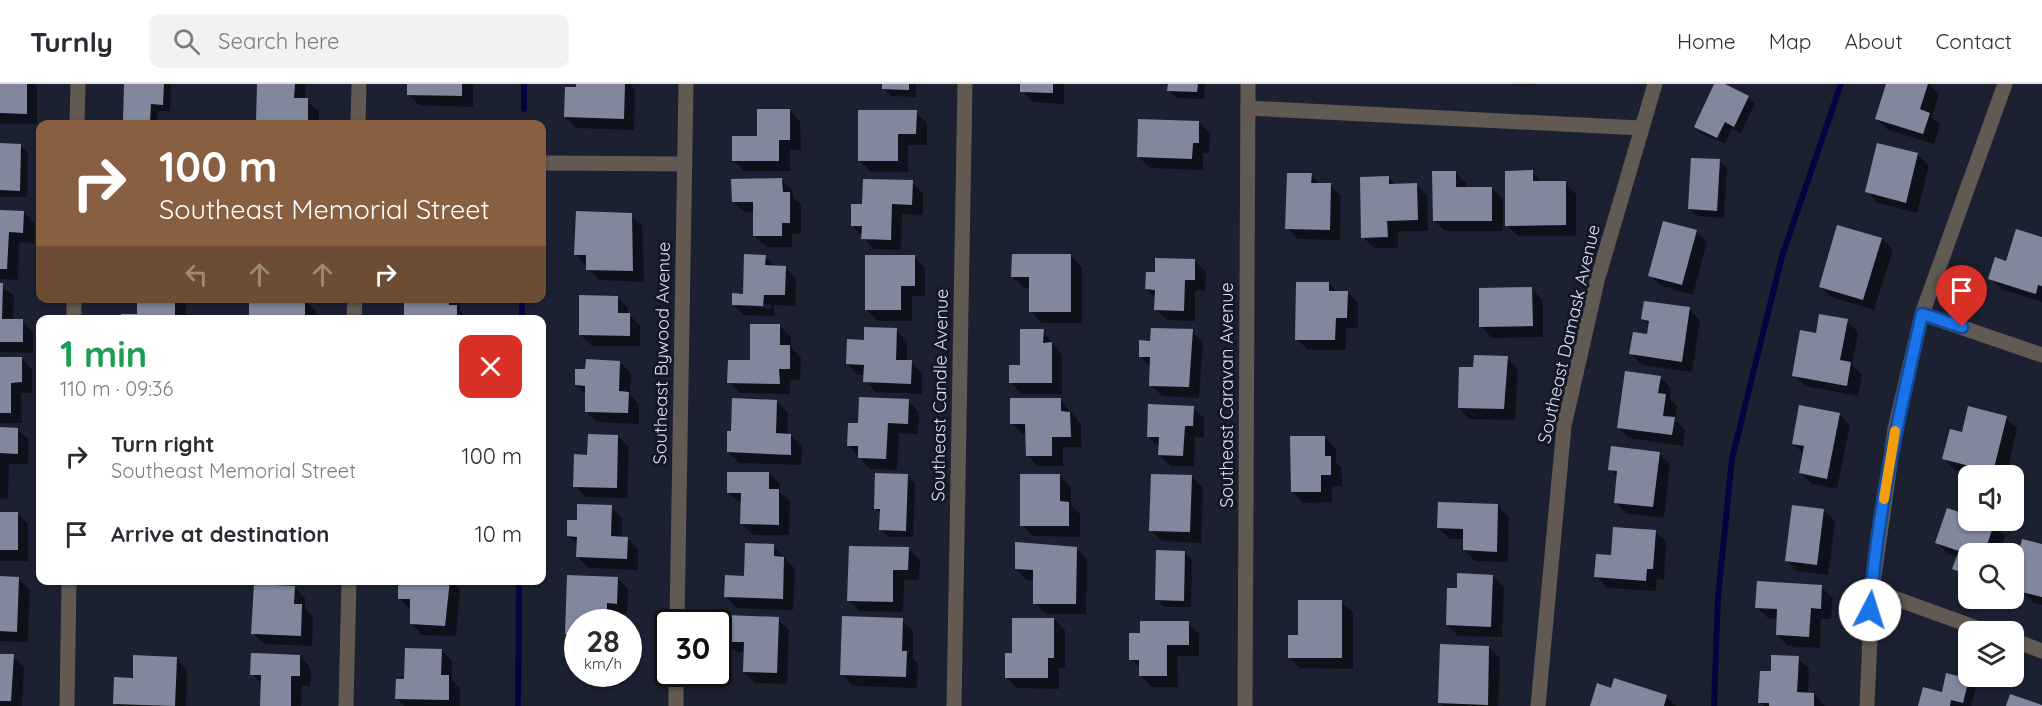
<!DOCTYPE html>
<html lang="en">
<head>
<meta charset="utf-8">
<style>
	body { margin:0; font-family:Quicksand,sans-serif; background:#f2f2f3; color:#2b2b33; height:100vh; display:flex; flex-direction:column; font-size:22px; white-space:nowrap }
	* { box-sizing:border-box; margin:0 }
	p { font-size:20px; color:#7c7c81 }
	.icon { flex:none; width:33px; height:33px; fill:none; stroke:currentColor; stroke-width:2; stroke-linecap:round; stroke-linejoin:round }
	.map { position:relative; flex:1; overflow:hidden }
	.sheet { position:absolute; left:36px; top:231px; width:510px; height:270px; display:flex; flex-direction:column; background:#fff; border-radius:12px; box-shadow:0 2px 4px #0004 }
	.sheet>* { flex:none }
	.hud { position:absolute; left:36px; top:36px; width:510px; height:183px; border-radius:12px; box-shadow:0 2px 4px #0004; background:#885f40; color:#fff; overflow:hidden }
	.fabs { position:absolute; left:1958px; top:381px; display:grid; gap:12px }
	.fabs a { display:grid; place-items:center; width:66px; height:66px; border-radius:12px; background:#fff; box-shadow:0 2px 4px #0004; font-size:30px }
	.speed { position:absolute; left:564px; top:525px; display:flex; gap:12px; font-size:30px; font-weight:700; text-align:center }
	.speed>* { display:grid; place-content:center; width:78px; height:78px; border-radius:50%; background:#fff; box-shadow:0 2px 4px #0004; line-height:1 }
	.speed small { font-size:15px; font-weight:400 }
	.speed .limit { border:3px solid #111; border-radius:9px; background:#fff; color:#111 }
	.pin { position:absolute; display:grid; place-items:center; width:51px; height:51px; color:#fff; margin:-62px -26px; border-radius:50% 50% 50% 0; rotate:-45deg; box-shadow:0 0 6px #0007 }
	.pin .icon { rotate:45deg }
	.me { position:absolute; width:66px; margin:-33px; rotate:5deg; stroke-linejoin:round; filter:drop-shadow(0 0 4px #0008) }
	.turn { display:flex; align-items:center; gap:21px; height:126px; padding:0 24px; font-size:27px }
	.turn .icon { width:78px; height:78px; stroke-width:2.5 }
	.turn b { display:block; font-size:42px; line-height:51px }
	.lanes { display:flex; align-items:center; height:57px; padding:0 24px; background:#0003; justify-content:center; gap:30px; direction:ltr }
	.lanes .off { opacity:.35 }
	.round { display:grid; place-items:center; flex:none; width:63px; height:63px; border-radius:12px; background:#f2f2f3 }
	.head { display:flex; align-items:center; justify-content:space-between; height:102px; padding:0 24px }
	h1 { font-size:36px; font-weight:700; line-height:45px; color:#1e9e55 }
	ul { padding:0; list-style:none }
	li { display:flex; align-items:center; gap:18px; height:78px; padding:0 24px }
	li div { flex:1 }
	li b { display:block; font-size:22px }
	li em { font-style:normal }
	header { display:flex; align-items:center; gap:36px; box-sizing:border-box; height:84px; padding:0 30px; background:#fff; border-bottom:2px solid #e1e1e2 }
	header strong { font-size:28px }
	nav { display:flex; gap:33px; margin-inline-start:auto; font-size:21px }
	.search { width:420px; height:54px; background:#f2f2f3; display:flex; align-items:center; gap:15px; box-sizing:border-box; padding:0 21px; border-radius:12px; color:#7c7c81; font-size:22px }
	.map>svg:first-child { display:block }
	.shadow { fill:#0007; fill-rule:evenodd }
	.lines { fill:none; stroke-linecap:round; stroke-linejoin:round }
	.stream { stroke:#06043f; stroke-width:6 }
	.building { fill:#81889d }
	.minor { stroke:#615952; stroke-width:15 }
	.route-casing { stroke:#114b97; stroke-width:15 }
	.route { stroke:#1a73e8; stroke-width:10 }
	.slow { stroke:#f59e0b; stroke-width:10 }
	.labels { text-anchor:middle; stroke-width:6; stroke-linejoin:round; paint-order:stroke }
	.street-label { font-size:18px; fill:#dce0eb; stroke:#131828 }
</style>
</head>
<body>
<header>
<strong>Turnly</strong>
<div class="search"><svg class="icon" aria-label="search" viewBox="0 0 24 24"><circle cx="10" cy="10" r="6"/><path d="M15 15l6 6"/></svg>Search here</div>
<nav><a>Home</a><a>Map</a><a>About</a><a>Contact</a></nav>
</header>
<div class="map">
<svg width="2042" height="622" viewBox="0 0 2042 622">
	<rect width="100%" height="100%" fill="#1c2132"/>
	<g class="shadow">
		<path d="M0 0H35L37 3V40H0Z"/>
		<path d="M125 0H171L170 27H158L157 40H129L124 36Z"/>
		<path d="M269 0H306L305 16 319 27V40H260L257 38Z"/>
		<path d="M408 0H473V23L419 21 408 10Z"/>
		<path d="M578 0H630L635 5 634 46 576 44 565 33Z"/>
		<path d="M884 0H916V13L891 12 884 5Z"/>
		<path d="M1022 0H1064V20L1033 18 1022 7Z"/>
		<path d="M1169 0H1205L1204 15 1176 14 1169 7Z"/>
		<path d="M1508 0H1535V1Z"/>
		<path d="M1716 0 1748 13 1755 20 1741 49 1732 45 1725 60 1703 50 1695 43Z"/>
		<path d="M1888 0H1929L1939 10 1932 33 1940 41 1934 60 1888 46 1877 35Z"/>
		<path d="M789 26 800 38 801 66H790V87H744L733 76Z"/>
		<path d="M916 28 927 39V61H908V88H871L860 77Z"/>
		<path d="M1199 38 1210 49 1209 69H1203V86L1150 84 1139 73Z"/>
		<path d="M0 61 21 62 28 69 27 113H0Z"/>
		<path d="M1918 71 1929 82 1917 129 1878 119 1867 108Z"/>
		<path d="M1719 77 1727 84 1724 134 1697 132 1689 125Z"/>
		<path d="M1455 88 1466 99 1467 104H1492L1503 115V147H1445L1434 136Z"/>
		<path d="M1532 88 1543 99H1565L1576 110V152H1518L1507 141Z"/>
		<path d="M1311 91 1321 101H1330L1341 112 1340 156 1298 155 1287 144Z"/>
		<path d="M1389 94 1396 101H1416L1427 112 1428 147H1398V164H1374L1363 153Z"/>
		<path d="M782 96 793 107V113L801 121V149L792 150V163H766L755 152V129L744 128 733 117Z"/>
		<path d="M912 98 923 109V131L902 130 901 166 874 165 852 141 864 122Z"/>
		<path d="M0 128H24L35 140 34 159 19 158 18 196 0 195Z"/>
		<path d="M631 131 642 142 644 198 599 196 576 171Z"/>
		<path d="M1838 142 1882 155 1893 166 1874 226 1831 213 1820 202Z"/>
		<path d="M1696 147 1707 158 1693 211 1661 202 1650 191Z"/>
		<path d="M2042 154V218L2001 205 1990 194Z"/>
		<path d="M765 172 776 183H785L796 195 795 222 774 221V232L744 231 733 220 745 211ZM754 220 771 221V224L754 223Z"/>
		<path d="M1071 172 1082 183V239H1042L1031 228V204H1024L1013 193Z"/>
		<path d="M914 173 925 184V212H912V237H878L867 226Z"/>
		<path d="M1195 177 1206 188 1205 207H1195V237L1167 236 1155 225 1156 214 1147 205 1156 189Z"/>
		<path d="M1328 199 1337 208H1347L1358 219V244H1346V266H1308L1297 255Z"/>
		<path d="M0 201 14 212 13 237H22L33 248V269L0 268Z"/>
		<path d="M1531 205 1543 216V253L1492 254 1481 242Z"/>
		<path d="M617 213 628 224V230L640 241V262H592L581 251Z"/>
		<path d="M139 214H180L186 220V236H122L138 232Z"/>
		<path d="M406 214 460 215V226L467 236H406Z"/>
		<path d="M305 216 316 227V236H251Z"/>
		<path d="M1689 225 1700 236 1692 288 1642 281 1631 270 1649 252 1650 242 1643 235Z"/>
		<path d="M1847 237 1858 248 1852 281 1862 291 1858 312 1805 302 1794 291Z"/>
		<path d="M780 242 791 253V263L801 274 800 296H790V310L740 309 729 298 751 278Z"/>
		<path d="M896 246 907 257V277L911 278 922 289V310L876 308 865 297V291H858L847 280 865 258Z"/>
		<path d="M1043 247 1062 271V310H1022L1011 299Z"/>
		<path d="M1192 247 1203 258 1199 314 1162 312 1151 301V283L1140 272Z"/>
		<path d="M0 274H21L32 286V309H21L22 339H0Z"/>
		<path d="M1507 274 1518 285 1515 336 1470 335 1459 324 1475 284Z"/>
		<path d="M620 278 631 289 630 311 639 320V340L597 338 586 327 587 311 576 301Z"/>
		<path d="M1660 293 1671 304 1670 315 1677 322 1675 336 1685 346 1683 362 1629 354 1618 343Z"/>
		<path d="M1060 315 1081 340V363H1063V382H1038L1027 371V350H1023L1011 339Z"/>
		<path d="M908 317 919 328 918 350 899 349 897 386 870 385 848 361 860 341Z"/>
		<path d="M777 318 788 329 787 351H791L802 363 801 381 739 379 728 368 732 348Z"/>
		<path d="M1193 323 1204 334V353H1195L1194 382H1171L1159 371 1160 364 1148 352Z"/>
		<path d="M1839 330 1850 341 1837 405 1812 400 1800 389 1804 370 1793 359Z"/>
		<path d="M2006 334 2017 345 2006 392H1978L1955 386 1944 375 1963 350Z"/>
		<path d="M0 345H17L29 356 28 380H9L8 415 0 414Z"/>
		<path d="M618 352 629 363 627 414 586 413 575 402 589 372Z"/>
		<path d="M1325 354 1336 365V378L1342 384V402H1332V418L1303 419 1292 407Z"/>
		<path d="M1659 369 1670 380 1664 434 1626 429 1615 418 1618 393 1610 385Z"/>
		<path d="M769 389 780 400V408L790 417 789 451H753L742 440V420L728 409Z"/>
		<path d="M907 391 915 399 913 453H888L881 445V430L875 424Z"/>
		<path d="M1060 392 1071 403V421L1080 430V453L1033 452 1022 441Z"/>
		<path d="M1191 392 1203 404 1201 459 1162 457 1151 446Z"/>
		<path d="M1498 422 1509 433 1508 478 1475 477 1464 466V455H1450L1439 444Z"/>
		<path d="M611 423 622 434V454H627L638 465V486L589 484 577 473 578 461 568 452 578 437Z"/>
		<path d="M1824 426 1835 437 1828 491 1797 487 1786 476Z"/>
		<path d="M0 429H17L28 440V477H0Z"/>
		<path d="M1968 432V436L1993 441 2005 452 1999 470H1968V497L1954 485 1958 473 1948 470 1937 459Z"/>
		<path d="M1655 447 1666 458 1664 496 1657 495 1656 507 1607 504 1596 492 1612 473Z"/>
		<path d="M1017 460 1076 464 1087 475 1086 530H1046L1035 519V496H1027L1016 485Z"/>
		<path d="M773 461 795 485 793 526 737 524 726 513Z"/>
		<path d="M2042 462V521L2034 519 2023 508 2024 502 2013 499V470L2021 465Z"/>
		<path d="M908 465 920 476 919 496H904L903 528 860 527 849 516Z"/>
		<path d="M1184 468 1192 476 1191 523H1164L1156 515Z"/>
		<path d="M1493 492 1504 503 1502 553 1458 552 1447 541 1458 506Z"/>
		<path d="M0 494 19 495 30 506 28 558 0 557Z"/>
		<path d="M617 494 628 505 627 530H618L617 538H578L577 560 566 549Z"/>
		<path d="M147 496H168V498H148Z"/>
		<path d="M400 496H451L460 506 456 552 422 551 411 539 410 525 399 514Z"/>
		<path d="M294 503 305 514V524L313 533 312 562 264 560 253 549Z"/>
		<path d="M1821 503 1833 514 1831 535H1821L1820 564 1788 562 1777 551 1778 535 1768 534 1757 523Z"/>
		<path d="M1342 518 1353 529V585L1300 584 1289 573 1299 553Z"/>
		<path d="M778 535 789 546 787 600 755 599 744 588 745 568H736L725 557Z"/>
		<path d="M1054 535 1065 546V584H1059V605L1017 604 1006 593 1013 571Z"/>
		<path d="M902 536 913 547V575L918 580 917 604 853 602 842 590Z"/>
		<path d="M1188 539 1199 550V572H1177L1178 603H1152L1141 592V585L1131 575 1141 551Z"/>
		<path d="M1489 563 1500 574 1498 622H1443L1440 619Z"/>
		<path d="M441 566 452 577V596L460 604V622H404L397 615 406 597Z"/>
		<path d="M0 571 13 572 24 583 22 622H0Z"/>
		<path d="M300 572 311 584 310 603 302 602 301 622H261L262 600 252 590Z"/>
		<path d="M176 574 187 586 186 622H117L115 620 134 596Z"/>
		<path d="M1798 574 1809 585 1808 610H1814L1825 622H1764L1760 618 1772 589Z"/>
		<path d="M1969 596 1976 604 1971 622H1919Z"/>
		<path d="M1612 606 1666 612 1676 622H1591Z"/>
	</g>
	<g class="lines">
		<g class="stream">
			<path d="M524 25V0"/>
			<path d="M522 236V214"/>
			<path d="M518 622 519 496"/>
			<path d="M1714 622 1718 513 1732 375 1782 172 1841 0"/>
		</g>
	</g>
	<g class="building">
		<path d="M0 0H27V30L0 29Z"/>
		<path d="M124 0H164L163 21 151 20 150 38 123 37Z"/>
		<path d="M257 0H295L294 14H308V40L256 38Z"/>
		<path d="M407 0H462V12L407 11Z"/>
		<path d="M576 0H625L624 35 564 33 565 3H576Z"/>
		<path d="M882 0H909V6L882 5Z"/>
		<path d="M1020 0H1053V9L1020 8Z"/>
		<path d="M1168 0H1198L1197 8 1167 7Z"/>
		<path d="M1714 0H1725L1749 12 1734 43 1725 38 1717 54 1694 43Z"/>
		<path d="M1886 0H1928L1920 25 1930 29 1923 50 1875 35Z"/>
		<path d="M757 25H790V56H779V77H732V52H757Z"/>
		<path d="M858 26H917L916 50H898V77H858Z"/>
		<path d="M1138 35 1199 37V59H1193L1192 75 1137 73Z"/>
		<path d="M0 59 21 60 20 107 0 106Z"/>
		<path d="M1877 59 1918 69 1906 119 1865 108Z"/>
		<path d="M1691 74 1720 75 1717 127 1688 125Z"/>
		<path d="M1533 86V97H1566V141L1505 142V87Z"/>
		<path d="M1432 87H1456V103H1492V137H1433Z"/>
		<path d="M1287 89H1312L1311 99H1331L1330 146 1285 145Z"/>
		<path d="M1389 92V100L1417 99 1418 136 1387 137 1388 153 1361 154 1360 93Z"/>
		<path d="M782 94 783 108H790V139H782V152H753V118H732L731 95Z"/>
		<path d="M863 95 913 96 912 121 892 120 891 156 861 155 862 142H851V120H862Z"/>
		<path d="M0 126 24 127 23 149 9 148 7 185H0Z"/>
		<path d="M576 127 632 129 633 187 586 186V171H574Z"/>
		<path d="M1663 137 1697 146 1682 201 1648 192Z"/>
		<path d="M1837 141 1882 154 1863 216 1819 203Z"/>
		<path d="M2016 145 2042 153V202L2038 201 2036 210 1988 195 1995 173 2006 177Z"/>
		<path d="M744 170 766 171 765 181 786 182 785 211H764L763 222 732 221V209L743 210Z"/>
		<path d="M1012 170H1071V228H1029V193H1011Z"/>
		<path d="M865 171H915V202H901V226H865Z"/>
		<path d="M1155 174 1195 175V196H1185L1184 227 1154 226 1155 206 1145 205 1146 188H1155Z"/>
		<path d="M1296 198H1329V207H1348L1347 234H1336L1335 256H1295Z"/>
		<path d="M0 199H3L2 235H23V258H0Z"/>
		<path d="M1532 203 1533 242 1479 243V204Z"/>
		<path d="M579 211 618 212V229H630V252L579 251Z"/>
		<path d="M137 214H175V236H120L121 230H137Z"/>
		<path d="M404 214H449V221H457V236H404Z"/>
		<rect x="249" y="215" width="56" height="21"/>
		<path d="M1644 217 1690 223 1682 278 1629 270 1633 248 1647 250 1649 237 1641 235Z"/>
		<path d="M1819 230 1848 235 1840 276 1851 278 1847 302 1792 292 1800 246 1816 249Z"/>
		<path d="M750 240H780V261H790V285H779L780 300 727 299 728 276H750Z"/>
		<path d="M864 243 897 244 896 276H912L911 300 863 298 864 281 846 280 847 255 864 256Z"/>
		<path d="M1151 244 1193 245 1189 303 1149 302 1150 273H1139V256L1150 257Z"/>
		<path d="M1020 245H1044L1043 259 1052 258V299H1009V281H1020Z"/>
		<path d="M1474 271 1508 272 1504 325 1458 324 1459 283H1473Z"/>
		<path d="M0 273H22V298L11 299V329H0Z"/>
		<path d="M586 275 620 277 619 307 629 308 628 329 585 328V302L575 301V285H585Z"/>
		<path d="M1625 287 1661 292 1658 309 1666 310 1663 332 1675 333 1672 351 1617 344Z"/>
		<path d="M859 313 909 315 908 340 888 339 886 375 858 374V362H847L848 339H858Z"/>
		<path d="M732 314 777 316 776 349 791 350V371L727 368V347H731Z"/>
		<path d="M1010 314H1061V327L1070 328 1071 353H1052V372H1026L1025 340H1010Z"/>
		<path d="M1148 320 1194 322 1193 342H1185L1183 372 1158 371 1159 353H1147Z"/>
		<path d="M1799 321 1840 329 1827 395 1799 389 1804 362 1792 360Z"/>
		<path d="M1968 322 2007 332 1993 388 1942 375 1950 345 1962 348Z"/>
		<path d="M0 343 18 344V370L0 369Z"/>
		<path d="M588 350 618 351 617 404 573 403 574 370 587 371Z"/>
		<path d="M1290 352H1325V372H1331V391H1321V408H1291Z"/>
		<path d="M1611 362 1660 368 1653 423 1614 419 1617 387 1608 386Z"/>
		<path d="M727 388H769V405H779V441L740 440 741 409H727Z"/>
		<path d="M875 389 908 390 906 447 879 446 880 425H874Z"/>
		<path d="M1020 390H1060V417L1069 418V442H1020Z"/>
		<path d="M1151 390 1192 391 1190 448 1149 447Z"/>
		<path d="M1438 418 1498 420 1497 468 1463 466V445L1437 444Z"/>
		<path d="M577 420 612 421 611 452 628 453 627 475 576 473 577 453 567 452V436H577Z"/>
		<path d="M1792 421 1824 425 1817 481 1785 477Z"/>
		<path d="M1947 424 1968 431V436H1984L1994 440 1984 470H1968V491L1952 485 1959 467 1935 459Z"/>
		<rect x="0" y="428" width="18" height="38"/>
		<path d="M1613 443 1656 446 1653 485H1647L1646 497 1594 493 1596 470 1611 471Z"/>
		<path d="M2022 455 2042 460V513L2021 508 2024 494 2013 491V470H2004L2006 460 2020 463Z"/>
		<path d="M1015 458 1077 463 1076 520H1033V486L1015 485Z"/>
		<path d="M745 459 774 460V472L784 473 783 515 724 513 725 491 744 492Z"/>
		<path d="M849 462 909 463 908 486H893V518L847 517Z"/>
		<path d="M1156 466 1185 467 1184 517 1155 516Z"/>
		<path d="M1457 489 1493 491 1491 543 1446 541 1447 504H1457Z"/>
		<path d="M567 491 618 493 617 520 607 519V538H578V550H565Z"/>
		<path d="M0 492 19 493 17 548 0 547Z"/>
		<path d="M398 496H450L445 542 410 540V515H398Z"/>
		<path d="M1757 497 1822 501 1821 525 1811 524 1809 553 1776 551 1777 525 1755 524Z"/>
		<path d="M254 500 295 502 294 520H302L301 552 251 550Z"/>
		<path d="M1298 516H1342V574H1288V551H1298Z"/>
		<path d="M725 531 779 533 777 589 743 588 744 558H724Z"/>
		<path d="M842 532 903 534 902 567H907L906 593 840 591Z"/>
		<path d="M1012 534H1054V574H1048V594H1005V569H1012Z"/>
		<path d="M1140 537H1189V561H1167V592H1139V576H1129V549H1140Z"/>
		<path d="M1440 560 1489 562 1488 621 1438 619Z"/>
		<path d="M405 564 442 565 441 591H449V616L395 615 396 595H404Z"/>
		<path d="M251 569 300 571V592H291V622H260L261 591H250Z"/>
		<path d="M0 570H14L11 617H0Z"/>
		<path d="M133 571 177 573 175 622 113 620 114 593 133 594Z"/>
		<path d="M1771 571 1799 572 1797 608 1814 609V622H1769V619H1758L1760 587H1771Z"/>
		<path d="M1946 589 1969 595 1963 619 1951 616 1950 622H1918L1923 603 1942 608Z"/>
		<path d="M1614 594 1667 611 1664 622H1590L1597 599 1611 604Z"/>
		<path d="M2010 610 2042 621V622H2006Z"/>
	</g>
	<g class="lines">
		<g class="minor">
			<path d="M1248 24 1640 44"/>
			<path d="M77 40 78 0"/>
			<path d="M358 40 359 0"/>
			<path d="M542 79 685 80"/>
			<path d="M1922 230 2042 271"/>
			<path d="M74 236V214"/>
			<path d="M354 236 355 214"/>
			<path d="M1872 506 1988 548"/>
			<path d="M677 538 686 0"/>
			<path d="M2013 556 2042 567"/>
			<path d="M67 622 69 496"/>
			<path d="M346 622 349 496"/>
			<path d="M676 622V590"/>
			<path d="M954 622 965 0"/>
			<path d="M1245 622 1248 0"/>
			<path d="M1538 622 1564 342 1597 197 1655 0"/>
			<path d="M1867 622 1872 506 1895 345 1922 230 2005 0"/>
		</g>
	</g>
	<g class="lines">
		<defs>
			<path id="route" d="M1870 526C1877 425 1900 327 1922 230L1962 243"/>
		</defs>
		<use href="#route" class="route-casing"/>
		<use href="#route" class="route"/>
		<path class="slow" d="M1884 415 1895 347"/>
	</g>
	<g class="labels">
		<g class="street-label">
			<text transform="translate(1569 250) rotate(-77)" y="6">Southeast Damask Avenue</text>
			<text transform="translate(662 269) rotate(-89)" y="6">Southeast Bywood Avenue</text>
			<text transform="translate(940 311) rotate(-89)" y="6">Southeast Candle Avenue</text>
			<text transform="translate(1227 311) rotate(-90)" y="6">Southeast Caravan Avenue</text>
		</g>
	</g>
</svg>
<div class="fabs">
<a><svg class="icon" aria-label="sound" viewBox="0 0 24 24"><path d="M4 9h4l5-4v14l-5-4H4zM17 9q2 3 0 6"/></svg></a>
<a><svg class="icon" aria-label="search" viewBox="0 0 24 24"><circle cx="10" cy="10" r="6"/><path d="M15 15l6 6"/></svg></a>
<a><svg class="icon" aria-label="layers" viewBox="0 0 24 24"><path d="M12 4l9 5-9 5-9-5zM3 14l9 5 9-5"/></svg></a>
</div>
<div class="speed"><div>28<small>km/h</small></div><div class="limit">30</div></div>
<div class="pin" style="left:1962px;top:243px;background:#d93025"><svg class="icon" aria-label="arrive" viewBox="0 0 24 24"><path d="M6 21V4h12l-3 4 3 4H6"/></svg></div>
<svg class="me" style="left:1870px;top:526px" viewBox="-20 -20 40 40"><circle r="19" fill="#fff"/><path d="M0-13L10 11 0 6-10 11z" fill="#1a73e8"/></svg>
<div class="hud">
<div class="turn"><svg class="icon" aria-label="right" viewBox="0 0 24 24"><path d="M7 20v-9h11M14 6l5 5-5 5"/></svg><div><b>100 m</b>Southeast Memorial Street</div></div>
<div class="lanes"><svg class="icon off" aria-label="left" viewBox="0 0 24 24"><path d="M17 20v-9H6M10 6l-5 5 5 5"/></svg><svg class="icon off" aria-label="ahead" viewBox="0 0 24 24"><path d="M12 20V5M6 11l6-6 6 6"/></svg><svg class="icon off" aria-label="ahead" viewBox="0 0 24 24"><path d="M12 20V5M6 11l6-6 6 6"/></svg><svg class="icon" aria-label="right" viewBox="0 0 24 24"><path d="M7 20v-9h11M14 6l5 5-5 5"/></svg></div>
</div>
<section class="sheet">
<div class="head"><div><h1>1 min</h1><p>110 m · 09:36</p></div><a class="round" style="background:#d93025;color:#fff"><svg class="icon" aria-label="close" viewBox="0 0 24 24"><path d="M6 6l12 12M18 6L6 18"/></svg></a></div>
<ul>
<li><svg class="icon" aria-label="right" viewBox="0 0 24 24"><path d="M7 20v-9h11M14 6l5 5-5 5"/></svg><div><b>Turn right</b><p>Southeast Memorial Street</p></div><em>100 m</em></li>
<li><svg class="icon" aria-label="arrive" viewBox="0 0 24 24"><path d="M6 21V4h12l-3 4 3 4H6"/></svg><div><b>Arrive at destination</b></div><em>10 m</em></li>
</ul>
</section>
</div>
</body>
</html>
